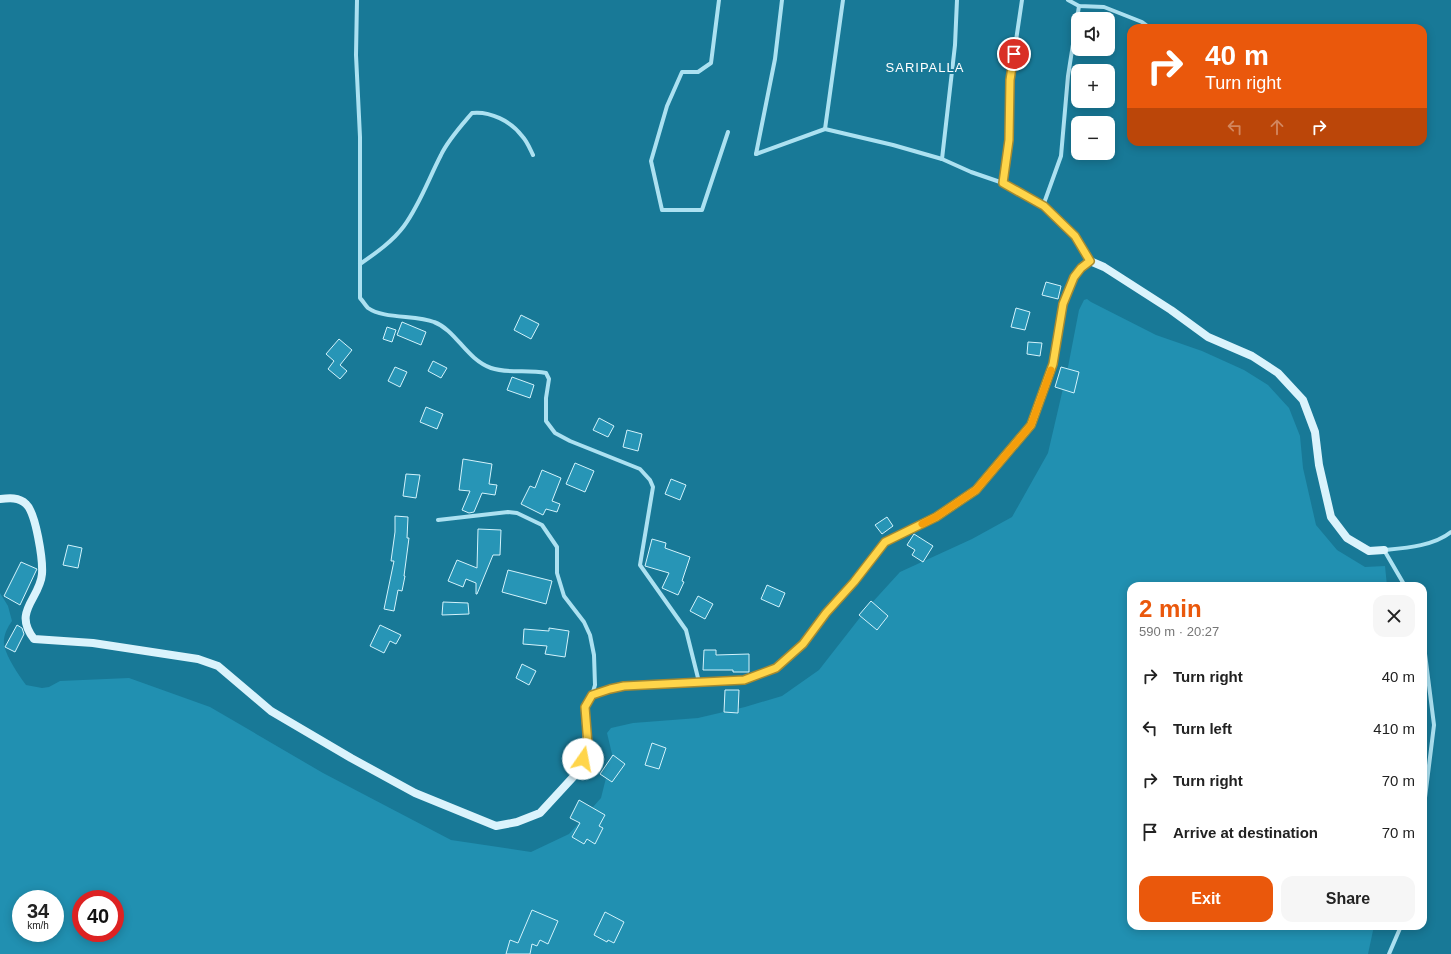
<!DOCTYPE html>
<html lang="en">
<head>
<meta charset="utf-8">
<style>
	body { margin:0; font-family:Arial,sans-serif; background:#f6f6f6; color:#222; height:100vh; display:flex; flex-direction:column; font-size:15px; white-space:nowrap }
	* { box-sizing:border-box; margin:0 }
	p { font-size:13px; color:#767676 }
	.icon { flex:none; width:22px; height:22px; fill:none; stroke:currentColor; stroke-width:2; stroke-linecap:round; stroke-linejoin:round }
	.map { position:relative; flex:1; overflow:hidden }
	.panel { position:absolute; left:1127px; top:582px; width:300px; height:348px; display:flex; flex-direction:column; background:#fff; border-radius:12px; box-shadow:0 2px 10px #0003 }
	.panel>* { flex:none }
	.hud { position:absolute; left:1127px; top:24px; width:300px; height:122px; border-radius:12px; box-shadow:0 2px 10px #0003; background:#ea580c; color:#fff; overflow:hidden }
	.tools { position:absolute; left:1071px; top:12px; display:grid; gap:8px }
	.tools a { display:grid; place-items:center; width:44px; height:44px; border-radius:8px; background:#fff; box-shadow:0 2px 10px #0003; font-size:20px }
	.speed { position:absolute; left:12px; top:890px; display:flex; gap:8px; font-size:20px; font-weight:700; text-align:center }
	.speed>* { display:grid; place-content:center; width:52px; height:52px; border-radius:50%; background:#fff; box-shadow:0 2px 10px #0003; line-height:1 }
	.speed small { font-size:10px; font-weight:400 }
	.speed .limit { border:6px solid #d22; background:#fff; color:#111 }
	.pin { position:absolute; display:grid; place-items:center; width:34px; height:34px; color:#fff; margin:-17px; border:2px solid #fff; border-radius:50%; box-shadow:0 1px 4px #0007 }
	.me { position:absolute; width:44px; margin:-22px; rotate:12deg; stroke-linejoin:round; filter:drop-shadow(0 0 3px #0008) }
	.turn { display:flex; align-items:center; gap:14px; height:84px; padding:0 12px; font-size:18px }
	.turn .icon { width:52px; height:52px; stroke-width:2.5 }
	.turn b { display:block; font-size:28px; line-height:34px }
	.lanes { display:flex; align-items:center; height:38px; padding:0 12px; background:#0003; justify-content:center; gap:20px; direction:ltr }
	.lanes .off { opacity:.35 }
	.round { display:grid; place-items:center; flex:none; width:42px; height:42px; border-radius:12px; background:#f6f6f6 }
	.overview { display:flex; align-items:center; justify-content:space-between; height:68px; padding:0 12px }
	h1 { font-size:24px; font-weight:600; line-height:30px; color:#ea580c }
	.cta { display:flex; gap:8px; margin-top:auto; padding:8px 12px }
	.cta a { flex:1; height:46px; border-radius:12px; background:#ea580c; color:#fff; font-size:16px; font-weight:600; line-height:46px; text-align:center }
	.cta a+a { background:#f6f6f6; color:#222 }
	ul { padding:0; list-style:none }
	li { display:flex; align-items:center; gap:12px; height:52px; padding:0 12px }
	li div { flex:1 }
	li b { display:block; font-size:15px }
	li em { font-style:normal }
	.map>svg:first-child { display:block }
	.green { fill:#2190b1; fill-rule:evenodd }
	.building { fill:#2795b6; stroke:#d3f3fc }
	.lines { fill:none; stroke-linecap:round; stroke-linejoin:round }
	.street { stroke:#ace1f1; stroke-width:4 }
	.secondary { stroke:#daf3fc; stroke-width:8 }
	.route-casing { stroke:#a68a30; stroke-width:10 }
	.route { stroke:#ffd54a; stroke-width:7 }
	.slow { stroke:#f59e0b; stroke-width:7 }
	.labels { text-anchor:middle; stroke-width:4; stroke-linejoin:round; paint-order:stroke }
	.quarter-label { font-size:13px; letter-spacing:1px; fill:#fff; stroke:#187997 }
</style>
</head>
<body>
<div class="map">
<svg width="1451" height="954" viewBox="0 0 1451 954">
	<rect width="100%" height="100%" fill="#187997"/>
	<path class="green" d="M1087 299 1091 302 1156 335 1202 351 1244 370 1268 385 1289 408 1300 436 1303 468 1316 525 1337 550 1365 567 1385 566 1387 586H1131V926H1374L1368 954H0V593L8 606 12 621C7 628 3 636 4 645 7 658 18 674 26 685L42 688 49 687 60 681 129 678 210 707 323 773 451 840 531 852 569 834 601 798 612 754 607 733 611 728 633 723 698 718 745 707 782 696 819 670 869 606 900 572 972 539 1012 517 1048 453 1068 367 1079 310 1084 300ZM21 899H55V933H21ZM81 899H115V933H81Z"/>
	<g class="building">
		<path d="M1046 282 1061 286 1058 299 1042 295Z"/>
		<path d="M1016 308 1030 312 1025 330 1011 327Z"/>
		<path d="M521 315 539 324 531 339 514 330Z"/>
		<path d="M402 322 426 332 421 345 397 335Z"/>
		<path d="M387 327 396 330 392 342 383 339Z"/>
		<path d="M339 339 352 350 340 365 347 371 340 379 328 369 334 361 326 354Z"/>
		<path d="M1028 342 1042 343 1040 356 1027 354Z"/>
		<path d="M433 361 447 368 441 378 428 371Z"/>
		<path d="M395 367 407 372 400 387 388 381Z"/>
		<path d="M1061 367 1079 372 1074 393 1055 387Z"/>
		<path d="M512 377 534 385 530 398 507 390Z"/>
		<path d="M426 407 443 414 437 429 420 422Z"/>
		<path d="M599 418 614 426 608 437 593 430Z"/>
		<path d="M627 430 642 434 638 451 623 447Z"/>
		<path d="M463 459 492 464 489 484 497 485 495 495 482 493 474 512 469 513 462 510 470 491 459 490Z"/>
		<path d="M575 463 594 471 585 492 566 484Z"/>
		<path d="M542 470 561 478 552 501 560 504 557 512 546 509 543 515 521 504 530 486 535 488Z"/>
		<path d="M406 474 420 475 416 498 403 496Z"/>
		<path d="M671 479 686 485 680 500 665 494Z"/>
		<path d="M395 516 408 517 407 538H409L404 576H405L402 591 398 590 394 611 384 609 394 561H391L395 532Z"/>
		<path d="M887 517 893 526 882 534 875 525Z"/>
		<path d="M478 529 501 530 500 555H493L477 594H476V583L466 579 463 587 448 581 457 560 477 568Z"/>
		<path d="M914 534 933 546 923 562 912 555 915 550 907 545Z"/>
		<path d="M652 539 666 543 665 548 690 557 682 581 684 582 678 595 662 588 669 573 645 566Z"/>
		<path d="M68 545 82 548 78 568 63 565Z"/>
		<path d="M21 562 37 569 36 571 20 605 4 596Z"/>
		<path d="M508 570 552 581 546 604 502 592Z"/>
		<path d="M767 585 785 593 779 607 761 599Z"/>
		<path d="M698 596 713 604 705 619 690 611Z"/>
		<path d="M871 601 888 616 877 630 859 615Z"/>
		<path d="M443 602 468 603 469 614 442 615Z"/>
		<path d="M17 625 22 628 24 634 15 652 5 647Z"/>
		<path d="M380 625 401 635 396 644 390 641 384 653 370 646Z"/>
		<path d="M549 628 569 631 565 657 545 654 547 646 523 644 524 629 549 631Z"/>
		<path d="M704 650H716V655L749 654V672H733V670H703Z"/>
		<path d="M522 664 536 671 529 685 516 678Z"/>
		<path d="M725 690H739L738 713 724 712Z"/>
		<path d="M652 743 666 748 659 769 645 765Z"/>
		<path d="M613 755 625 764 612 782 600 774Z"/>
		<path d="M579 800 605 815 599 826 603 828 595 844 587 839 584 844 572 837 580 823 570 818Z"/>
		<path d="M532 910 558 921 548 944 540 940 537 946 532 944 530 954H506L510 940 518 943Z"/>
		<path d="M605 912 624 922 614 943 608 940 607 942 594 935Z"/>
	</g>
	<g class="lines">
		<g class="street">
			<path d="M357 0 356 55 360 137V298C363 301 365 305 368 308 383 319 417 315 434 322 456 330 466 359 491 368 508 374 528 369 546 373L549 379 546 398V421L555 433 570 441 640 469 650 480 653 487 640 565 686 630 699 682"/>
			<path d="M719 0 711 63 698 72H682L667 106 651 161 662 210H702L728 132"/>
			<path d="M1068 0 1079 6 1104 7 1142 22 1150 28"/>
			<path d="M825 129 843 0"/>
			<path d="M756 154 825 129 893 145 942 159 971 172 1003 183 1043 206 1075 236 1090 261"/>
			<path d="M756 154 775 59 782 0"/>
			<path d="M942 159 955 45 957 0"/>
			<path d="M1003 183 1009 140 1010 81 1022 0"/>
			<path d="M1043 206 1061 156 1068 76 1079 6"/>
			<path d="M360 264C376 253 393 241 404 226 420 204 429 178 441 155 448 140 461 126 472 113 490 111 511 121 522 136 527 141 530 149 533 155"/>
			<path d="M438 520 508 512 517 513 542 525 557 547V573L564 596 584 622 590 635 594 655 595 685 592 695"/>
			<path d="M1405 586 1384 550C1405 548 1434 546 1451 532"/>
			<path d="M1423 638 1434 725 1423 814"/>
			<path d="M1389 954 1401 926"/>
		</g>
		<path class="secondary" d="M0 499C9 498 19 497 26 504 36 513 43 560 42 574 40 599 12 611 34 639L93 643 198 659 218 666 271 711 351 758 415 793 496 826 517 822 540 813 575 775 583 759 587 745 585 707 592 695 610 689 624 686 744 680 776 668 803 644 826 613 854 582 885 542 936 517 976 490 1031 425 1053 364 1063 305 1074 277 1081 268 1090 261 1104 267 1171 310 1208 337 1252 356 1278 373 1303 400 1315 432 1319 465 1331 517 1347 538 1369 551 1384 550"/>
	</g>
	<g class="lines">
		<defs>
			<path id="route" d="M583 759 588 745 585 707 592 695 610 689 624 686 744 680 776 668 803 644 826 613 854 582 885 542 936 517 976 490 1031 425 1053 364 1063 304 1074 277 1081 268 1090 261 1075 236 1044 206 1003 183 1009 140 1010 80 1014 54"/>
		</defs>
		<use href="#route" class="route-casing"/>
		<use href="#route" class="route"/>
		<path class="slow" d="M922 524 936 517 976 490 1004 457 1031 425 1051 370"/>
	</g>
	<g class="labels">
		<g class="quarter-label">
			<text x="925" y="72">SARIPALLA</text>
		</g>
	</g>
</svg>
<div class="tools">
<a><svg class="icon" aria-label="sound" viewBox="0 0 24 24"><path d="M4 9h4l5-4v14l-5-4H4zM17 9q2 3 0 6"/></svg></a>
<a>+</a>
<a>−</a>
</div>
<div class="speed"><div>34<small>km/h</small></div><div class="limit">40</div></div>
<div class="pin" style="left:1014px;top:54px;background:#d93025"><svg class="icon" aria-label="arrive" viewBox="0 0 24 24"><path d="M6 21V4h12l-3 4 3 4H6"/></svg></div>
<svg class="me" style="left:583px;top:759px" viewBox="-20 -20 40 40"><circle r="19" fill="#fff"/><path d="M0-13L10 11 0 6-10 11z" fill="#ffd54a"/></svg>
<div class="hud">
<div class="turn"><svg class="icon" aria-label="right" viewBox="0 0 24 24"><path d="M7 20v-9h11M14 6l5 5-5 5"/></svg><div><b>40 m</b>Turn right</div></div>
<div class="lanes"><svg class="icon off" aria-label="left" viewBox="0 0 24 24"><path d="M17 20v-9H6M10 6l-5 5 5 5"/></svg><svg class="icon off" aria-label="ahead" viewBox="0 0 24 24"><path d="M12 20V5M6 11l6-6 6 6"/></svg><svg class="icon" aria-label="right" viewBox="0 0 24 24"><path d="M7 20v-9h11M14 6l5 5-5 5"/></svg></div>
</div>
<section class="panel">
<div class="overview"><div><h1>2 min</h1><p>590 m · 20:27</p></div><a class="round"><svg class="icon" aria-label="close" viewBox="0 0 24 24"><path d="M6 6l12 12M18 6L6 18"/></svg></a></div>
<ul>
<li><svg class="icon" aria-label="right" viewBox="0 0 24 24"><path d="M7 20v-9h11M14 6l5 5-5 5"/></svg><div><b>Turn right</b></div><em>40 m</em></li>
<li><svg class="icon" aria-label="left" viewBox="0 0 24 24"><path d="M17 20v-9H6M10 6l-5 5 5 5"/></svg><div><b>Turn left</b></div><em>410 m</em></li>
<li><svg class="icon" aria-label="right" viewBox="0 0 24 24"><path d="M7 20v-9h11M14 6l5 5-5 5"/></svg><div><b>Turn right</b></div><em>70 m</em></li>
<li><svg class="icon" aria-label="arrive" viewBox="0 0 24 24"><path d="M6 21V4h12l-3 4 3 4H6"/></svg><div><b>Arrive at destination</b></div><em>70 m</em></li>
</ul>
<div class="cta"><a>Exit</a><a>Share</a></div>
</section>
</div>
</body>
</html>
